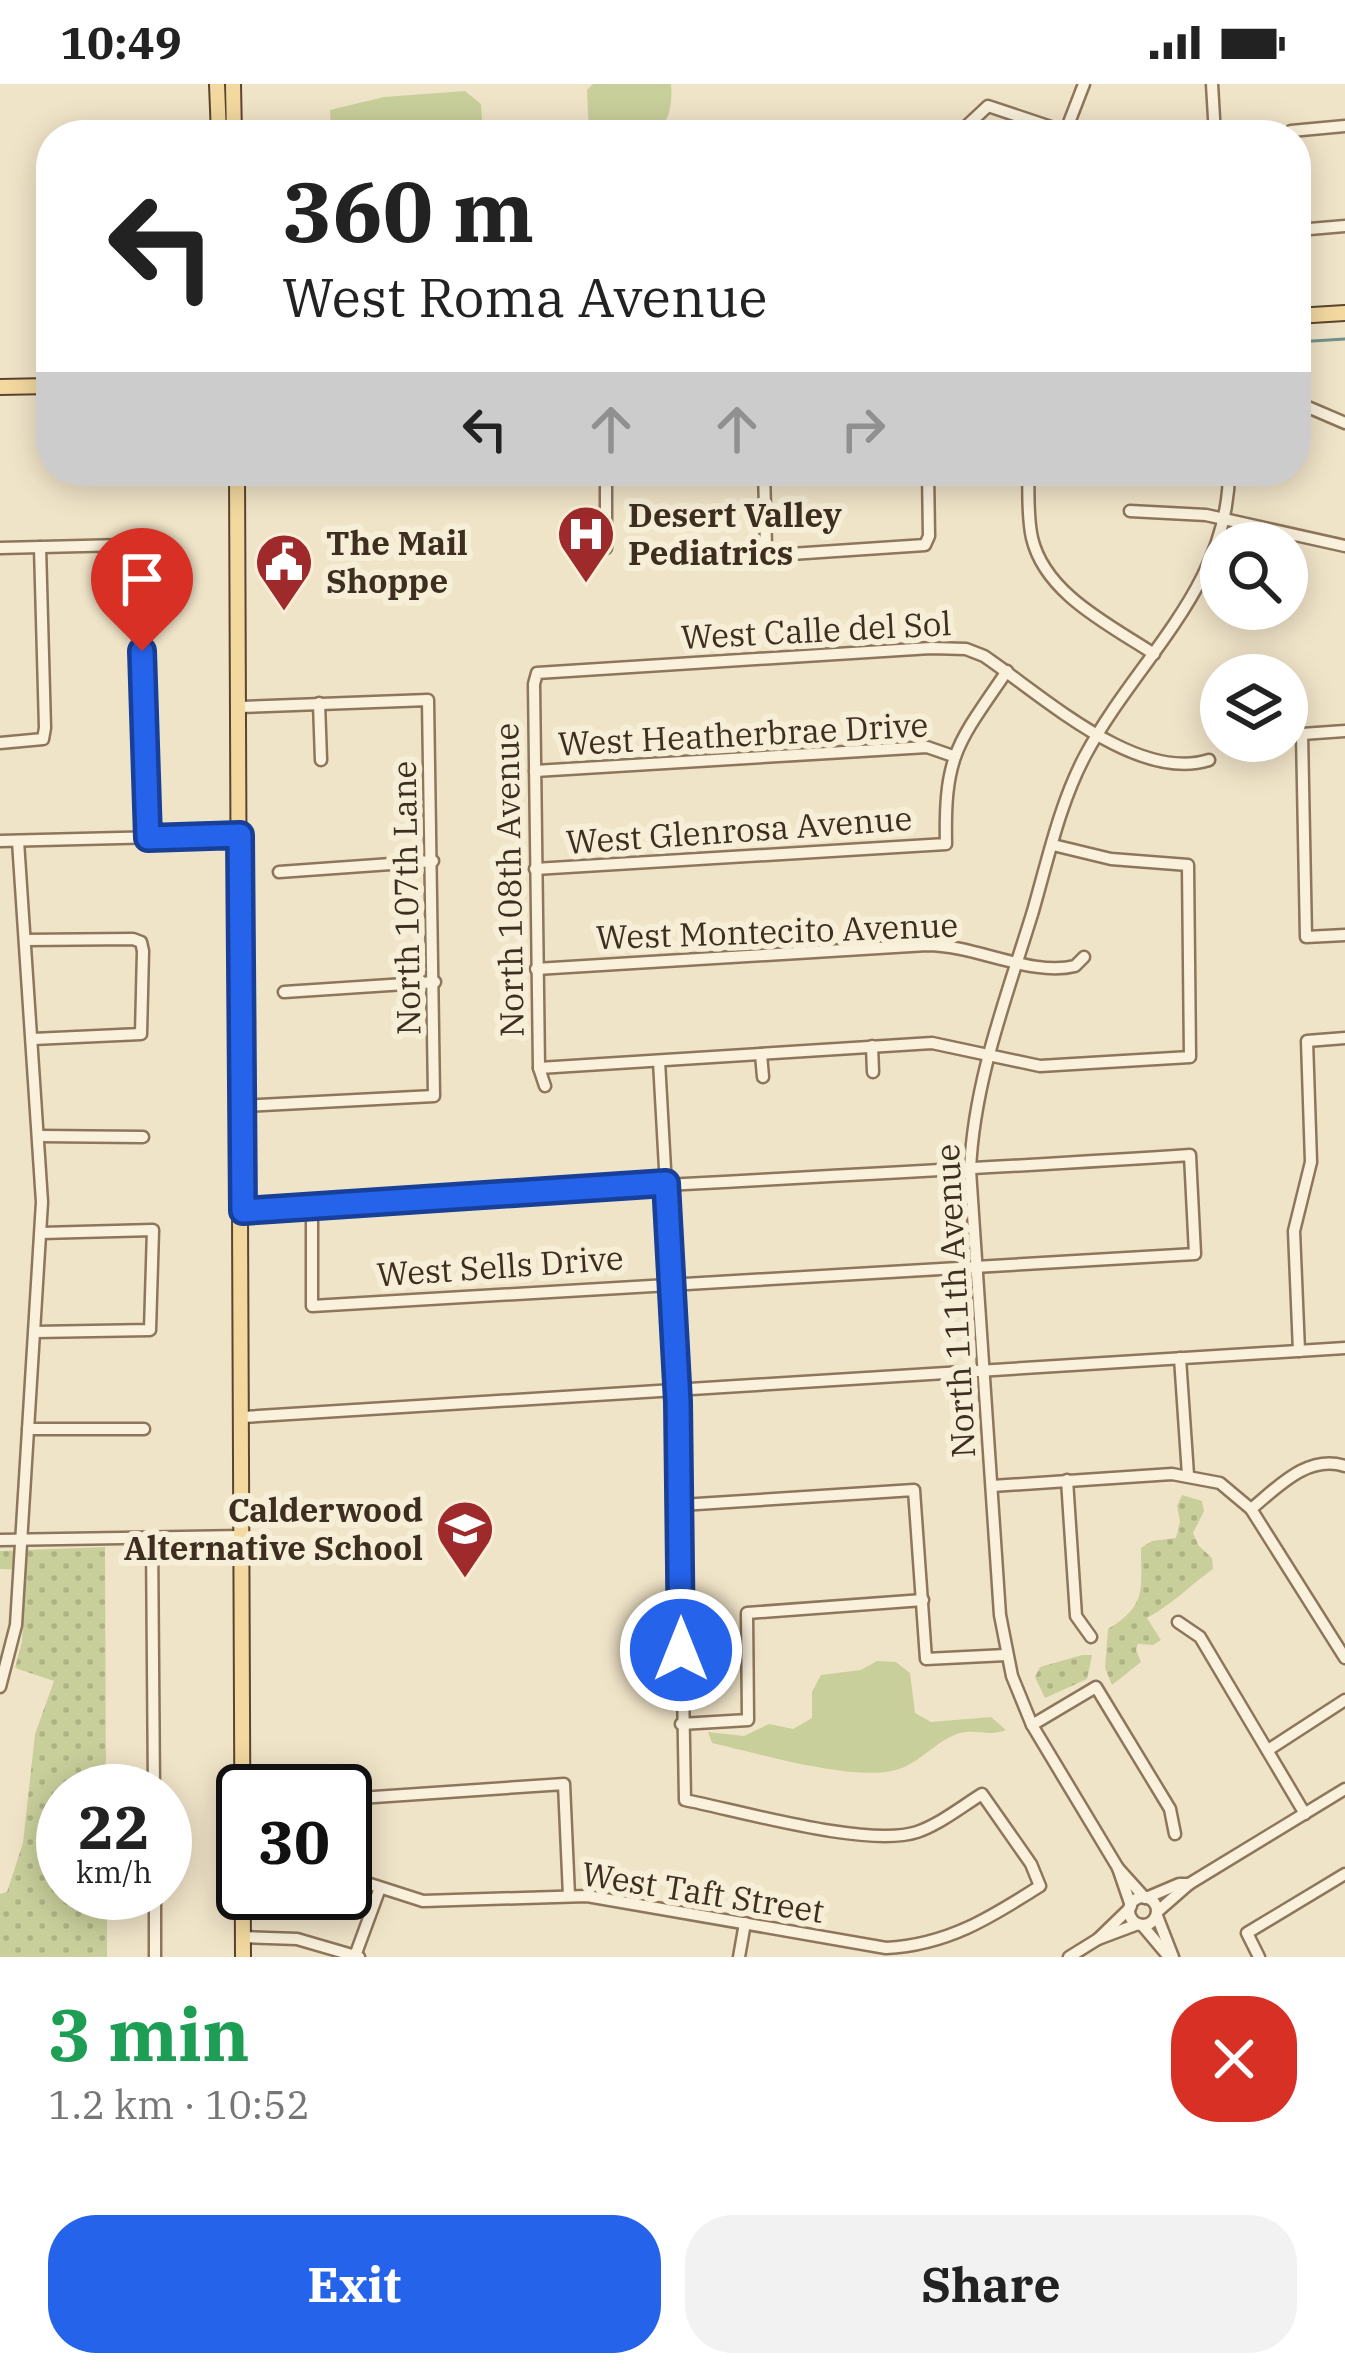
<!DOCTYPE html>
<html lang="en">
<head>
<meta charset="utf-8">
<style>
	body { margin:0; font-family:"IBM Plex Serif",serif; background:#f2f2f2; color:#222; height:100vh; display:flex; flex-direction:column; font-size:45px; white-space:nowrap }
	* { box-sizing:border-box; margin:0 }
	p { font-size:39px; color:#767676 }
	.icon { flex:none; width:66px; height:66px; fill:none; stroke:currentColor; stroke-width:2; stroke-linecap:round; stroke-linejoin:round }
	.map { position:relative; height:1873px; overflow:hidden }
	.panel { display:flex; flex-direction:column; background:#fff; flex:1 }
	.panel>* { flex:none }
	.hud { position:absolute; left:36px; top:36px; width:1275px; height:366px; border-radius:48px; box-shadow:0 6px 30px #0003; background:#fff; color:#222; overflow:hidden }
	.tools { position:absolute; left:1200px; top:438px; display:grid; gap:24px }
	.tools a { display:grid; place-items:center; width:108px; height:108px; border-radius:50%; background:#fff; box-shadow:0 6px 30px #0003; font-size:60px }
	.speed { position:absolute; left:36px; top:1680px; display:flex; gap:24px; font-size:60px; font-weight:700; text-align:center }
	.speed>* { display:grid; place-content:center; width:156px; height:156px; border-radius:50%; background:#fff; box-shadow:0 6px 30px #0003; line-height:1 }
	.speed small { font-size:30px; font-weight:400 }
	.speed .limit { border:6px solid #111; border-radius:18px; background:#fff; color:#111 }
	.pin { position:absolute; display:grid; place-items:center; width:102px; height:102px; color:#fff; margin:-123px -51px; border-radius:50% 50% 50% 0; rotate:-45deg; box-shadow:0 0 12px #0007 }
	.pin .icon { rotate:45deg }
	.me { position:absolute; width:132px; margin:-66px; rotate:0deg; stroke-linejoin:round; filter:drop-shadow(0 0 9px #0008) }
	.turn { display:flex; align-items:center; gap:42px; height:252px; padding:0 48px; font-size:54px }
	.turn .icon { width:156px; height:156px; stroke-width:2.5 }
	.turn b { display:block; font-size:84px; line-height:102px }
	.lanes { display:flex; align-items:center; height:114px; padding:0 48px; background:#0003; justify-content:center; gap:60px; direction:ltr }
	.lanes .off { opacity:.35 }
	.round { display:grid; place-items:center; flex:none; width:126px; height:126px; border-radius:48px; background:#f2f2f2 }
	.overview { display:flex; align-items:center; justify-content:space-between; height:204px; padding:0 48px }
	h1 { font-size:72px; font-weight:800; line-height:90px; color:#1e9e55 }
	.cta { display:flex; gap:24px; margin-top:auto; padding:24px 48px }
	.cta a { flex:1; height:138px; border-radius:48px; background:#2563eb; color:#fff; font-size:48px; font-weight:800; line-height:138px; text-align:center }
	.cta a+a { background:#f2f2f2; color:#222 }
	.status { display:flex; justify-content:space-between; align-items:center; height:84px; padding:0 60px; background:#fff; direction:ltr }
	.status svg { height:33px; fill:currentColor }
	.map>svg:first-child { display:block }
	.grass { fill:url(#grass-dots) }
	.park { fill:#c9cf9b }
	.lines { fill:none; stroke-linecap:round; stroke-linejoin:round }
	.stream { stroke:#6f938a; stroke-width:3 }
	.minor-casing { stroke:#8d765c; stroke-width:15 }
	.major-casing { stroke:#5b4430; stroke-width:18 }
	.minor { stroke:#faf1dc; stroke-width:10 }
	.major { stroke:#f3d9a0; stroke-width:14 }
	.route-casing { stroke:#184099; stroke-width:30 }
	.route { stroke:#2563eb; stroke-width:21 }
	.labels { text-anchor:middle; stroke-width:12; stroke-linejoin:round; paint-order:stroke }
	.poi-label { font-size:33px; font-weight:bold; fill:#3d2e20; stroke:#f7eed8; text-anchor:start }
	.street-label { font-size:33px; fill:#3d2e20; stroke:#f7eed8 }
</style>
</head>
<body>
<div class="status"><b>10:49</b><svg viewBox="0 0 49 12"><path d="M0 12V9h3v3zM5 12V6h3v6zM10 12V3h3v9zM15 12V0h3v12zM26 1h20v11H26zM47 4h2v5h-2z"/></svg></div>
<div class="map">
<svg width="1345" height="1873" viewBox="0 0 1345 1873">
	<defs>
		<pattern id="grass-dots" width="8" height="8" patternUnits="userSpaceOnUse" patternTransform="scale(3)"><rect width="8" height="8" fill="#c9cf9b"/><path d="M2 2h.1M6 6h.1" fill="none" stroke="#aeb285" stroke-width="1.8" stroke-linecap="round"/></pattern>
	</defs>
	<rect width="100%" height="100%" fill="#f0e4c8"/>
	<g class="grass">
		<path d="M1182 1411 1202 1417 1204 1427 1193 1449 1199 1462 1212 1474 1213 1485C1189 1502 1173 1520 1147 1534L1161 1556 1153 1561 1138 1560 1136 1566 1141 1578 1112 1601 1105 1584 1108 1545C1147 1521 1141 1506 1141 1464L1152 1457 1176 1454 1180 1437 1177 1422Z"/>
		<path d="M105 1463 106 1707H63V1809H107V1873H0V1810L7 1808 23 1759 35 1650 54 1597 15 1584 22 1557 26 1486 0 1485V1467Z"/>
		<path d="M1082 1571H1092L1087 1595 1045 1614 1035 1593 1040 1583Z"/>
	</g>
	<g class="park">
		<path d="M593 0H671C673 18 669 36 658 51H589L587 6Z"/>
		<path d="M465 7 481 20 483 51H331L330 26 384 13Z"/>
		<path d="M877 1577 896 1578 910 1589 915 1629 931 1638 991 1633 1006 1646C990 1653 976 1645 960 1649 936 1656 921 1679 896 1686 855 1698 756 1669 712 1659L708 1648 744 1652 769 1640 793 1645 812 1634V1608L821 1591 861 1586Z"/>
	</g>
	<g class="lines">
		<path class="stream" d="M1296 258 1345 255"/>
		<defs>
			<g id="minor">
				<path d="M1212 0 1215 51"/>
				<path d="M1065 49 1084 0"/>
				<path d="M957 51 988 22 1075 51"/>
				<path d="M1291 51V47L1345 42"/>
				<path d="M1296 120 1298 146 1345 142"/>
				<path d="M1296 318 1345 339"/>
				<path d="M606 387V464"/>
				<path d="M764 387 766 463 768 469 776 471 925 461 929 452 928 387"/>
				<path d="M1028 387C1029 409 1027 432 1032 454 1045 510 1110 541 1154 570"/>
				<path d="M1130 427 1206 431 1345 462"/>
				<path d="M0 464 124 461 135 464 139 474 148 754"/>
				<path d="M319 619 321 676"/>
				<path d="M240 623 428 616 434 1012 242 1022"/>
				<path d="M1345 647 1302 650 1306 853 1345 851"/>
				<path d="M0 659 43 655 45 644 40 463"/>
				<path d="M535 687 927 663 953 672"/>
				<path d="M0 757 240 751"/>
				<path d="M535 785 946 760C944 670 958 659 1007 587"/>
				<path d="M279 788 433 777"/>
				<path d="M25 856 133 855 141 858 143 867 141 950 33 955"/>
				<path d="M536 885 927 861C975 861 1032 893 1075 882L1084 873"/>
				<path d="M284 908 435 898"/>
				<path d="M872 962 873 988"/>
				<path d="M761 970 763 993"/>
				<path d="M539 984 932 959 1040 982 1190 973 1188 781 1111 775 1053 761"/>
				<path d="M545 1002 539 984 534 600 537 589 931 564 966 565 984 572C1043 612 1137 699 1209 676"/>
				<path d="M39 1052 143 1053"/>
				<path d="M243 1127C558 1104 875 1092 1190 1071L1195 1170 312 1222V1122"/>
				<path d="M35 1248 150 1246 153 1146 41 1149"/>
				<path d="M1299 1267 1294 1147 1311 1078 1307 957 1345 954"/>
				<path d="M1180 1274 1188 1391"/>
				<path d="M243 1333 1345 1264"/>
				<path d="M28 1345H144"/>
				<path d="M1067 1396 1076 1532 1091 1553"/>
				<path d="M992 1402 1172 1390 1220 1399 1251 1425 1345 1574"/>
				<path d="M681 1421 914 1406 926 1575 1006 1571"/>
				<path d="M1251 1425C1277 1404 1307 1370 1345 1382"/>
				<path d="M152 1453 154 1707"/>
				<path d="M0 1456 243 1452"/>
				<path d="M1178 1538 1200 1553 1305 1730"/>
				<path d="M0 1603 16 1541 42 1118 18 757"/>
				<path d="M681 1640 748 1636 747 1529 923 1516"/>
				<path d="M1032 1641 1096 1603 1170 1725 1175 1750"/>
				<path d="M1268 1666 1345 1616"/>
				<path d="M345 1715 564 1700 569 1812"/>
				<path d="M1118 1784 1131 1822"/>
				<path d="M345 1792 423 1817 587 1812 886 1864C947 1861 990 1834 1040 1802L1031 1780 982 1710C961 1723 940 1740 917 1748 868 1764 740 1727 685 1716L678 1318 659 977"/>
				<path d="M155 1809V1873"/>
				<circle cx="1143" cy="1827" r="14"/>
				<path d="M1145 1814 1118 1784 1032 1641 1012 1592 1000 1531 970 1086C974 996 1007 912 1033 827 1048 775 1060 718 1086 670 1137 575 1229 503 1229 387"/>
				<path d="M1146 1814 1179 1800H1189L1345 1705"/>
				<path d="M1157 1828 1189 1800"/>
				<path d="M1157 1832 1173 1873"/>
				<path d="M1142 1841 1169 1873"/>
				<path d="M242 1853 297 1855 359 1873"/>
				<path d="M1098 1855 1130 1824"/>
				<path d="M355 1872 380 1804"/>
				<path d="M739 1873 745 1839"/>
				<path d="M1069 1873 1098 1855 1138 1840"/>
				<path d="M1259 1873 1247 1849 1345 1790"/>
			</g>
			<g id="major">
				<path d="M217 0 219 51"/>
				<path d="M233 0 234 51"/>
				<path d="M1296 232 1345 229"/>
				<path d="M0 303 51 302"/>
				<path d="M237 387 243 1873"/>
			</g>
		</defs>
		<use href="#minor" class="minor-casing"/>
		<use href="#major" class="major-casing"/>
		<use href="#minor" class="minor"/>
		<use href="#major" class="major"/>
	</g>
	<g class="lines">
		<defs>
			<path id="route" d="M142 567 148 754 240 751 243 1127 666 1099 678 1318 681 1566"/>
		</defs>
		<use href="#route" class="route-casing"/>
		<use href="#route" class="route"/>
	</g>
	<defs>
		<symbol id="hospital-pin" viewBox="-11 -11 22 30"><path d="M0 17L-7.5 6A9.5 9.5 0 1 1 7.5 6Z" fill="#9e2a2b" stroke="#f7eed8"/><path d="M-5-5h3v3.5h4V-5h3V5h-3V1.5h-4V5h-3Z" fill="#fff"/></symbol>
		<symbol id="civic-pin" viewBox="-11 -11 22 30"><path d="M0 17L-7.5 6A9.5 9.5 0 1 1 7.5 6Z" fill="#9e2a2b" stroke="#f7eed8"/><path d="M-.6-6.5H3V-4.5H.6V-3L4-1V1h2V6H-6V1h2V-1L-.6-3ZM-1.2 2.5V6h2.4V2.5Z" fill="#fff"/></symbol>
		<symbol id="school-pin" viewBox="-11 -11 22 30"><path d="M0 17L-7.5 6A9.5 9.5 0 1 1 7.5 6Z" fill="#9e2a2b" stroke="#f7eed8"/><path d="M0-5L7-2L0 1L-7-2ZM-4 1L0 2.5L4 1V4Q0 6-4 4Z" fill="#fff"/></symbol>
	</defs>
	<g fill-rule="evenodd">
		<use href="#hospital-pin" x="553" y="417" width="66" height="90"/>
		<use href="#civic-pin" x="251" y="445" width="66" height="90"/>
		<use href="#school-pin" x="432" y="1412" width="66" height="90"/>
	</g>
	<g class="labels">
		<g class="poi-label">
			<text x="628" y="443">Desert Valley<tspan x="628" dy="38">Pediatrics</tspan></text>
			<text x="326" y="471">The Mail<tspan x="326" dy="38">Shoppe</tspan></text>
			<text x="423" y="1438" text-anchor="end">Calderwood<tspan x="423" dy="38">Alternative School</tspan></text>
		</g>
		<g class="street-label">
			<text transform="translate(816 546) rotate(-3)" y="12">West Calle del Sol</text>
			<text transform="translate(743 650) rotate(-3)" y="12">West Heatherbrae Drive</text>
			<text transform="translate(739 746) rotate(-4)" y="12">West Glenrosa Avenue</text>
			<text transform="translate(509 796) rotate(-91)" y="12">North 108th Avenue</text>
			<text transform="translate(406 814) rotate(-91)" y="12">North 107th Lane</text>
			<text transform="translate(777 847) rotate(-2)" y="12">West Montecito Avenue</text>
			<text transform="translate(500 1182) rotate(-4)" y="12">West Sells Drive</text>
			<text transform="translate(955 1217) rotate(-93)" y="12">North 111th Avenue</text>
			<text transform="translate(703 1808) rotate(9)" y="12">West Taft Street</text>
		</g>
	</g>
</svg>
<div class="tools">
<a><svg class="icon" aria-label="search" viewBox="0 0 24 24"><circle cx="10" cy="10" r="6"/><path d="M15 15l6 6"/></svg></a>
<a><svg class="icon" aria-label="layers" viewBox="0 0 24 24"><path d="M12 4l9 5-9 5-9-5zM3 14l9 5 9-5"/></svg></a>
</div>
<div class="speed"><div>22<small>km/h</small></div><div class="limit">30</div></div>
<div class="pin" style="left:142px;top:567px;background:#d93025"><svg class="icon" aria-label="arrive" viewBox="0 0 24 24"><path d="M6 21V4h12l-3 4 3 4H6"/></svg></div>
<svg class="me" style="left:681px;top:1566px" viewBox="-20 -20 40 40"><circle r="17" fill="#2563eb" stroke="#fff" stroke-width="3"/><path d="M0-11L8 9 0 5-8 9z" fill="#fff"/></svg>
<div class="hud">
<div class="turn"><svg class="icon" aria-label="left" viewBox="0 0 24 24"><path d="M17 20v-9H6M10 6l-5 5 5 5"/></svg><div><b>360 m</b>West Roma Avenue</div></div>
<div class="lanes"><svg class="icon" aria-label="left" viewBox="0 0 24 24"><path d="M17 20v-9H6M10 6l-5 5 5 5"/></svg><svg class="icon off" aria-label="ahead" viewBox="0 0 24 24"><path d="M12 20V5M6 11l6-6 6 6"/></svg><svg class="icon off" aria-label="ahead" viewBox="0 0 24 24"><path d="M12 20V5M6 11l6-6 6 6"/></svg><svg class="icon off" aria-label="right" viewBox="0 0 24 24"><path d="M7 20v-9h11M14 6l5 5-5 5"/></svg></div>
</div>
</div>
<section class="panel">
<div class="overview"><div><h1>3 min</h1><p>1.2 km · 10:52</p></div><a class="round" style="background:#d93025;color:#fff"><svg class="icon" aria-label="close" viewBox="0 0 24 24"><path d="M6 6l12 12M18 6L6 18"/></svg></a></div>
<div class="cta"><a>Exit</a><a>Share</a></div>
</section>
</body>
</html>
